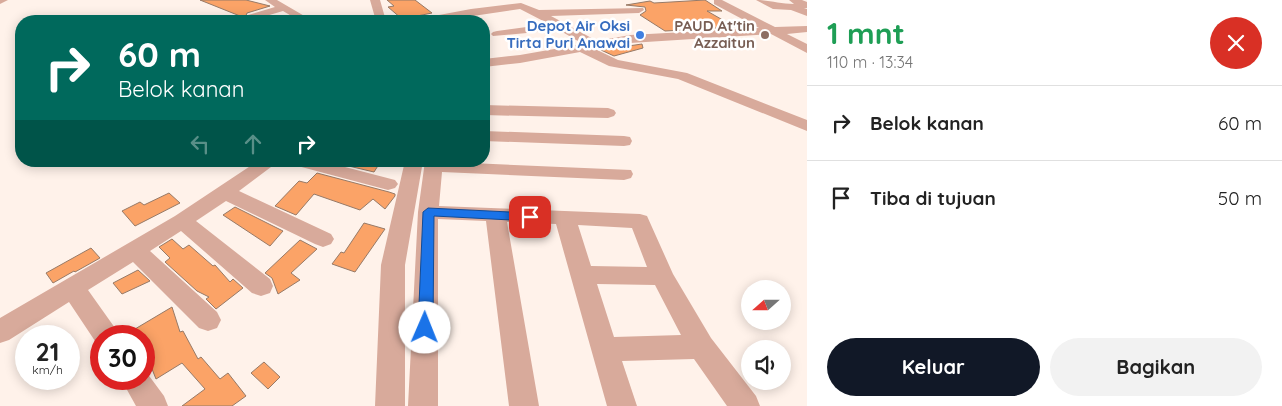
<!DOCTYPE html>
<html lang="id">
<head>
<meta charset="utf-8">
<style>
	body { margin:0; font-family:Quicksand,sans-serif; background:#f2f2f2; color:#222; height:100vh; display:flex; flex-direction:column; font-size:19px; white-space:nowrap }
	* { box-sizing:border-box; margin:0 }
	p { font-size:16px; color:#767676 }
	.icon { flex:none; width:28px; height:28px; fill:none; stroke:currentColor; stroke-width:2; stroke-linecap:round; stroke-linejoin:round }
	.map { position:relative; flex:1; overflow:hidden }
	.details { display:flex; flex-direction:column; background:#fff; width:475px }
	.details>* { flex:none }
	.hud { position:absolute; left:15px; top:15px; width:475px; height:152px; border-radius:20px; box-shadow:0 2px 12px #0003; background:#00695c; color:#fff; overflow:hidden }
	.needle { width:32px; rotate:249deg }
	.buttons { position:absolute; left:741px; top:280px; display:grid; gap:10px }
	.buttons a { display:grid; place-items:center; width:50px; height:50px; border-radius:50%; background:#fff; box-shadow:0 2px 12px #0003; font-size:25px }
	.speed { position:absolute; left:15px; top:325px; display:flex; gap:10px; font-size:25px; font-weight:700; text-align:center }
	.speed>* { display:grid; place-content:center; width:65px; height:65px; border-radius:50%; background:#fff; box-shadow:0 2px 12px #0003; line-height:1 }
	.speed small { font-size:12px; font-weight:400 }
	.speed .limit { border:8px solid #d22; background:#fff; color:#111 }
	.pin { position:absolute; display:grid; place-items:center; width:42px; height:42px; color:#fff; margin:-21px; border-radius:10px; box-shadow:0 2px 8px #0006 }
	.me { position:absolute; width:55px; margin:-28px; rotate:1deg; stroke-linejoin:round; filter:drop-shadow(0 0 4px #0008) }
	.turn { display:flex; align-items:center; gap:18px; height:105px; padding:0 20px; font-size:22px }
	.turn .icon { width:65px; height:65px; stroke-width:2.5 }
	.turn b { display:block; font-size:35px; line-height:42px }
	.lanes { display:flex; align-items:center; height:48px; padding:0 20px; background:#0003; justify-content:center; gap:25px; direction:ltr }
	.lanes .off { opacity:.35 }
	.round { display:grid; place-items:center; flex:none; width:52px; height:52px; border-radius:26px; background:#f2f2f2 }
	.headline { display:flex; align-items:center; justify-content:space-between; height:85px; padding:0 20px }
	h1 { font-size:30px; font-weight:700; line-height:38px; color:#1e9e55 }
	.cta { display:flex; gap:10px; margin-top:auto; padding:10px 20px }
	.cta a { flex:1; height:58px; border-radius:30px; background:#111827; color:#fff; font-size:20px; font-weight:700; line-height:58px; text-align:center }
	.cta a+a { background:#f2f2f2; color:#222 }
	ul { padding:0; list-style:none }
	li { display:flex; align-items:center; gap:15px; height:75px; padding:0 20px; border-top:1px solid #e0e0e0 }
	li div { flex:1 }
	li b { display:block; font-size:19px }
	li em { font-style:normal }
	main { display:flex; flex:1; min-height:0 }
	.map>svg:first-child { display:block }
	.building { fill:#fba367; stroke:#977a67 }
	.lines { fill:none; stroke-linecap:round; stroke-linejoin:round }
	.minor { fill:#d8aa9b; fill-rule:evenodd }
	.route { fill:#1a73e8; stroke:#114b97 }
	.shop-dot { fill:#3f7fe0; stroke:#fff; stroke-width:2 }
	.education-dot { fill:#8d6e63; stroke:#fff; stroke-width:2 }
	.labels { text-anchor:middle; stroke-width:5; stroke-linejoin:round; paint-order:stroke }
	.far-shop-label { font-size:15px; font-weight:bold; fill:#366cbe; stroke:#fff; text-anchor:end }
	.far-education-label { font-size:15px; font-weight:bold; fill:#785e54; stroke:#fff; text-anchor:end }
</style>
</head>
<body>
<main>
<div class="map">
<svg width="807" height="406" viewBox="0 0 807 406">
	<rect width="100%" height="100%" fill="#fff2ea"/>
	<g class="building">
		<path d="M200 0H246L270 6 247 13 245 18Z"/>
		<path d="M387 0H415L432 13 402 19 388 7 394 6Z"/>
		<path d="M705 0 722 11H707L735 27 665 31 640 15 646 11 645 7 626 5 650 1 654 3Z"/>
		<path d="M642 44 643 48 614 56 601 50Z"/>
		<path d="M337 161H381L374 172 336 163Z"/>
		<path d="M317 173 389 192 395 194V196L385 209 373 199 360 210 314 194 296 215 275 206 299 181 307 183Z"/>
		<path d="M169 193 180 203 135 226 122 211 140 202 144 205Z"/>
		<path d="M235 207 283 231 270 246 223 215Z"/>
		<path d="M364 223 385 229 355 272 332 264 341 252 344 253Z"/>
		<path d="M172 239 183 249 189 245 213 266 215 265 230 282 233 279 243 288 216 309 206 299 209 297 197 291 165 262 170 258 159 247Z"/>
		<path d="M300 240 317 249 291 273 300 280 278 294 272 278 265 273Z"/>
		<path d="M91 248 100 258 75 272 74 271 53 283 46 273Z"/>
		<path d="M138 270 150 281 122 294 113 283Z"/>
		<path d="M172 307 180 332 183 331 198 359 201 357 220 379 228 373 246 396 232 406H182L205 389 182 363 156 379 144 349V336H138L135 329Z"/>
		<path d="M264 362 280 377 268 389 251 373Z"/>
	</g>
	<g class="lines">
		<g class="minor">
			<path d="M0 0H8L0 4Z"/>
			<path d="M265 0H277L313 21H300L283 11 252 20 248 19 247 17 248 15 275 7Z"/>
			<path d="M370 0H380L386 21H376Z"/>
			<path d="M714 0H722L775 27 807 26V32L787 34 807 44V53L771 34 630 43 595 49 618 60 687 73 807 120V131L678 79 609 66 580 52 520 63 484 67V59L520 55 583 44 559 30 493 36 491 34 493 32 497 31 549 24 520 9 439 21H417L423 18 471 9 521 3 539 10 643 8 644 10 639 13 551 16 597 41 630 35 759 28 714 4Z"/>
			<path d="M756 0C769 0 780 4 794 4L789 0H802L807 2V8H804L807 9V16L791 10 773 9Z"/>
			<path d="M484 105 608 108 614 110 616 113 614 116 608 118 484 115Z"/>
			<path d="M484 131 624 136 630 137 632 141 630 145 624 146 484 141Z"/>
			<path d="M258 161H279L239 191 331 234 334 239 331 244 323 247 315 244 226 201 196 221 270 279 273 286 270 293 261 296 252 293 181 231 150 251 217 312 221 320 217 328 208 331 199 328 133 262 88 290 115 328 119 336H101V346L97 344 69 302 9 340 0 343V318L175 216Z"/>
			<path d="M291 161H322L395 180 398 184 395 188 388 190 294 165Z"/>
			<path d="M405 161H423L405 265V406H375L381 265Z"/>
			<path d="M425 161 631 170 633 174 631 178 624 180 442 172 439 206 640 214 647 216 673 274 711 338 756 396 760 406H727L694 359 622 361 637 406H607L556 224 507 222 539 406H509L486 221 438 219V406H408L418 212ZM578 225 632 228 647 267 591 266ZM597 284 655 285 681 335 614 337Z"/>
			<path d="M144 369 164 396 168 406H136L121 379H144Z"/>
		</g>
	</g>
	<path class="route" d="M428 208 530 213 536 217 530 221 434 216 433 328 431 333 425 335 420 333 418 328 423 212Z"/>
	<circle class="shop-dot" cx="640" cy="35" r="5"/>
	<circle class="education-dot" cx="765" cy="35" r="5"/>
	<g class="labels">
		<g class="far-shop-label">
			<text x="630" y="31">Depot Air Oksi<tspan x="630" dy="17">Tirta Puri Anawai</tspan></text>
		</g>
		<g class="far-education-label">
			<text x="755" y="31">PAUD At'tin<tspan x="755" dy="17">Azzaitun</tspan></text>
		</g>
	</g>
</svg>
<div class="buttons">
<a><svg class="needle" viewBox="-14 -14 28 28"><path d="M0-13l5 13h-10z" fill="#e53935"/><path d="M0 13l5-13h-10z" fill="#767676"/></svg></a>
<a><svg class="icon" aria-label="sound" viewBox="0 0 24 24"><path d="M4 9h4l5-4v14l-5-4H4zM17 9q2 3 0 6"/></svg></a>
</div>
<div class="speed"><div>21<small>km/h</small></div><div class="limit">30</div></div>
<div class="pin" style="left:530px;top:217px;background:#d93025"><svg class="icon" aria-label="arrive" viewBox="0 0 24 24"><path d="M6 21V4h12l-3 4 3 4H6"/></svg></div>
<svg class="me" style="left:425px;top:328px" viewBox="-20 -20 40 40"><circle r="19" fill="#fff"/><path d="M0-13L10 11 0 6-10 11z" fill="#1a73e8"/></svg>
<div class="hud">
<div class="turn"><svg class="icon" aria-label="right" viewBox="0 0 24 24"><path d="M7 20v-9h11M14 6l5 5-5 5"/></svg><div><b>60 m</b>Belok kanan</div></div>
<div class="lanes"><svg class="icon off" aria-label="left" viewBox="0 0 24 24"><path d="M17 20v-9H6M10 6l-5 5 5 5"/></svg><svg class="icon off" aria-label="ahead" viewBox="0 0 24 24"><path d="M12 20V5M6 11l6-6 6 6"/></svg><svg class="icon" aria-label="right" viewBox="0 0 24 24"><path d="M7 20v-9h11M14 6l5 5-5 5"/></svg></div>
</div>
</div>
<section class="details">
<div class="headline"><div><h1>1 mnt</h1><p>110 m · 13:34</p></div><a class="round" style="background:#d93025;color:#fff"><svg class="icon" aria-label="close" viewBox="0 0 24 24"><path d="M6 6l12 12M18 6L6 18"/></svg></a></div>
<ul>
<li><svg class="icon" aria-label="right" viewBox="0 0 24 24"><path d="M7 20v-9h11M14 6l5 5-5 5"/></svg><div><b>Belok kanan</b></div><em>60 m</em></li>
<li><svg class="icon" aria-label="arrive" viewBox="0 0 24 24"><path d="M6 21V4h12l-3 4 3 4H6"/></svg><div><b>Tiba di tujuan</b></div><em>50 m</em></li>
</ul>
<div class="cta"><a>Keluar</a><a>Bagikan</a></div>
</section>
</main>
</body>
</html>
